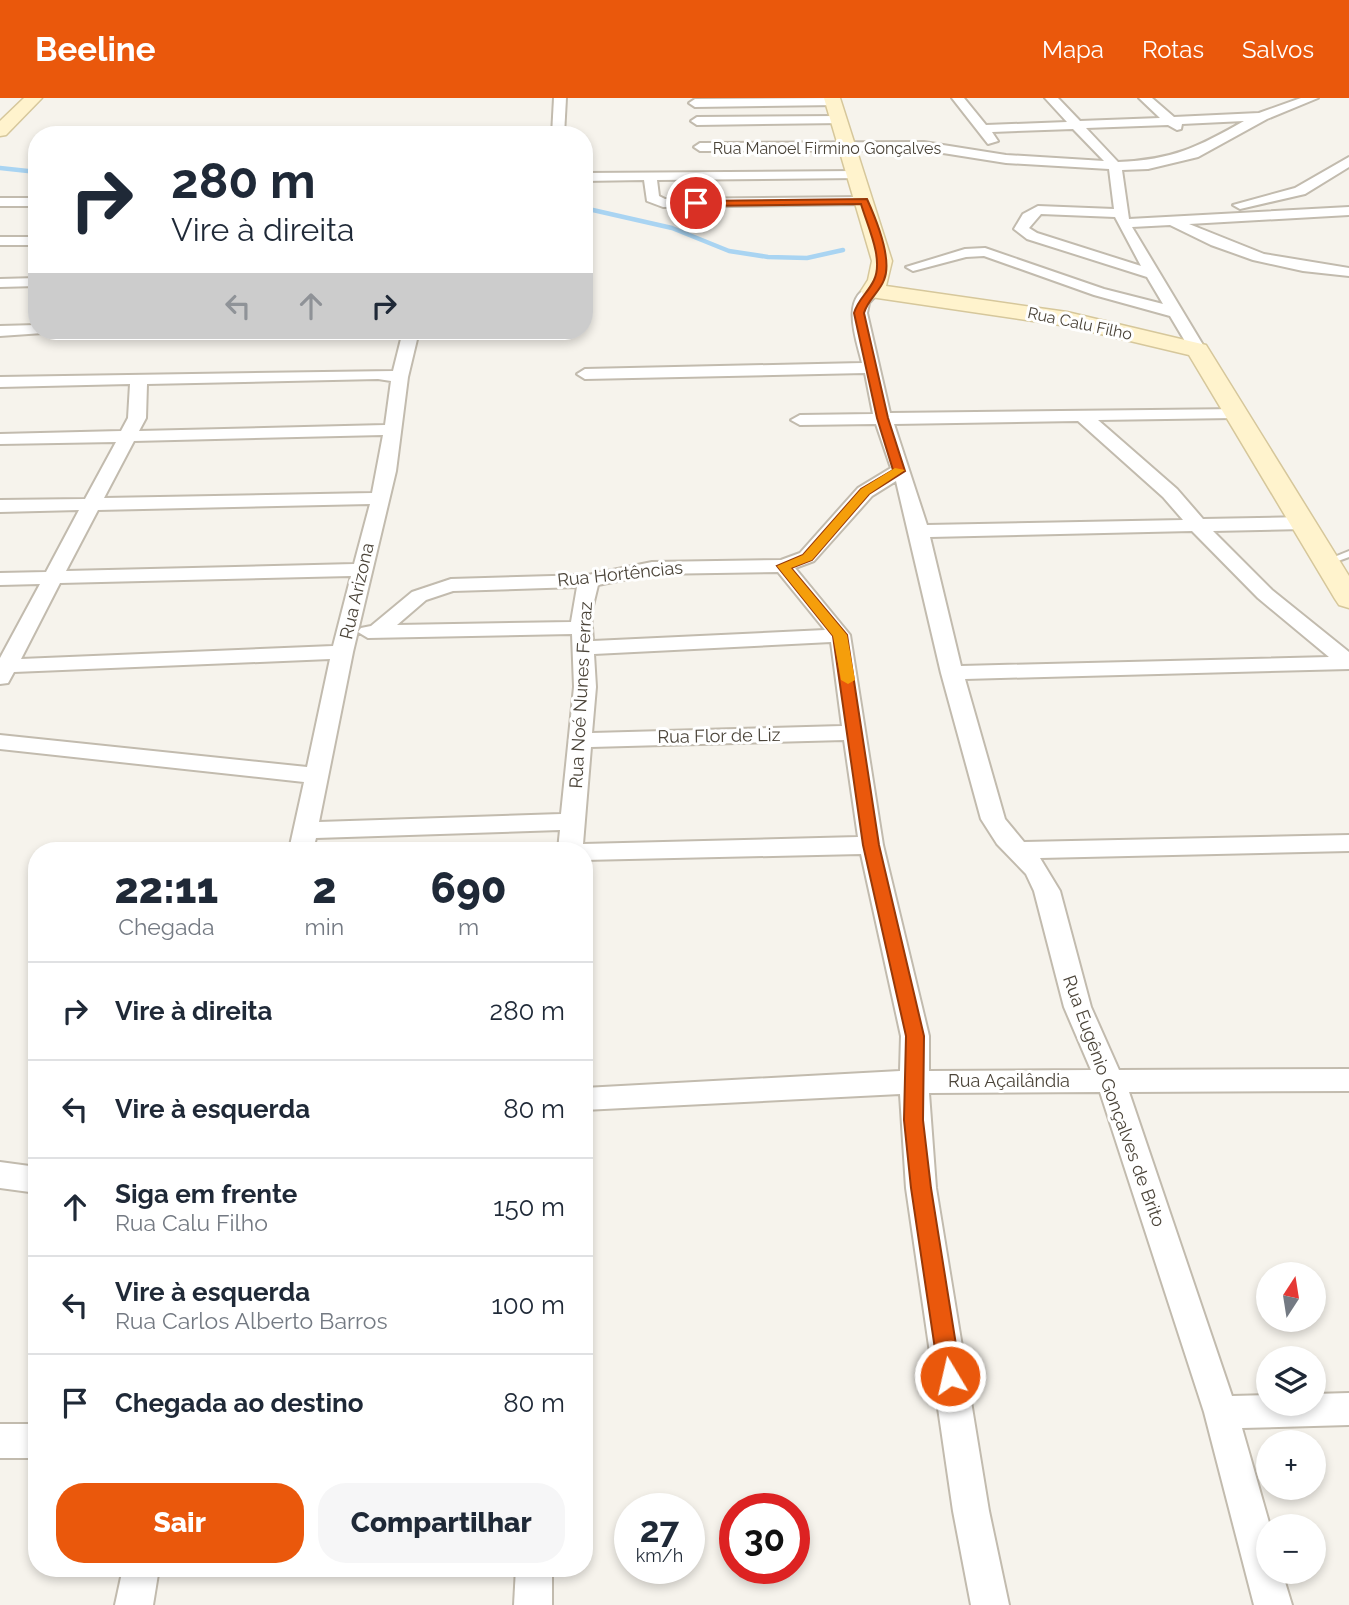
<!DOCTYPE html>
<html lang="pt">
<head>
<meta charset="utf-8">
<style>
	body { margin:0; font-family:Raleway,sans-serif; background:#f6f6f7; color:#1f2937; height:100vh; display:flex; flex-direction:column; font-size:26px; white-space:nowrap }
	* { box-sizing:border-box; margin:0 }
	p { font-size:23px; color:#747a83 }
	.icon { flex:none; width:38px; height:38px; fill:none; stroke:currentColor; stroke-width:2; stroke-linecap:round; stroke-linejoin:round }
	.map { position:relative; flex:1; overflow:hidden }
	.drawer { position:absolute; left:28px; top:744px; width:565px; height:735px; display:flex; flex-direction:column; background:#fff; border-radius:28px; box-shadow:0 4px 10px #0003 }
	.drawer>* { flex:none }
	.banner { position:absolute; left:28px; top:28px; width:565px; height:214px; border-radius:28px; box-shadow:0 4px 10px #0003; background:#fff; color:#1f2937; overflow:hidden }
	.needle { width:46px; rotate:12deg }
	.controls { position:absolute; left:1256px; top:1164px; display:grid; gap:14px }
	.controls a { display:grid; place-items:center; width:70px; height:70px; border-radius:50%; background:#fff; box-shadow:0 4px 10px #0003; font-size:35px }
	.speed { position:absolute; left:614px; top:1395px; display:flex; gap:14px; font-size:35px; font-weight:700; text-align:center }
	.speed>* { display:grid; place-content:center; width:91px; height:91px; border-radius:50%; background:#fff; box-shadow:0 4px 10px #0003; line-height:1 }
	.speed small { font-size:18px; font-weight:400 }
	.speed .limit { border:10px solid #d22; background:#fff; color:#111 }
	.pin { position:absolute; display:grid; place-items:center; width:60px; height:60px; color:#fff; margin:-30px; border:4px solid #fff; border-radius:50%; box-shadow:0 2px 7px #0007 }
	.me { position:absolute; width:77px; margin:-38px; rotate:351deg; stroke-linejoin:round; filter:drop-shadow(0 0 5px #0008) }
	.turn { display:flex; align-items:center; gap:24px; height:147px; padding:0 28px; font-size:32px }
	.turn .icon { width:91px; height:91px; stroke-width:2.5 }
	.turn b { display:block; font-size:49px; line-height:60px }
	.lanes { display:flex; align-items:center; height:66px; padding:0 28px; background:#0003; justify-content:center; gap:35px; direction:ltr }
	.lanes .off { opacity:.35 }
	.eta { display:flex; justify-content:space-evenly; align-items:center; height:119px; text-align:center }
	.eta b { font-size:42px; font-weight:800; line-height:49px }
	.button { display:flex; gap:14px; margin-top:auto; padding:14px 28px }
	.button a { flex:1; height:80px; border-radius:28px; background:#ea580c; color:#fff; font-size:28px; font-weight:800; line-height:80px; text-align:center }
	.button a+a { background:#f6f6f7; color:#1f2937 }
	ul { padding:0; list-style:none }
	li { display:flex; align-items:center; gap:21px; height:98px; padding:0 28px; border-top:2px solid #e0e1e3 }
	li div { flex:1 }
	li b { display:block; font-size:26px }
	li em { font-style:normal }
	header { display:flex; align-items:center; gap:42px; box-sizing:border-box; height:98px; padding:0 35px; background:#ea580c; color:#fff }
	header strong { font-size:33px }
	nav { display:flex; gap:38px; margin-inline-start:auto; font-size:24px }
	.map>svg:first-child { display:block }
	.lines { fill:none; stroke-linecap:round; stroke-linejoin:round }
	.stream { stroke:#a9d4f2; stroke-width:4.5 }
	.lane-casing { stroke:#c2bbae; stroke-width:4 }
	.street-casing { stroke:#c2bbae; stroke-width:4 }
	.secondary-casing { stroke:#d6c79b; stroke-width:3 }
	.lane { fill:#fff; fill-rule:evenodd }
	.street { fill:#fff; fill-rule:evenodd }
	.secondary { fill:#fff3cd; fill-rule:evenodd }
	.route { fill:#ea580c; stroke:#983908; stroke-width:2 }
	.slow { fill:#f59e0b }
	.labels { text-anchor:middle; stroke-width:6; stroke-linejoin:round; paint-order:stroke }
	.far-street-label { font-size:16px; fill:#4b4439; stroke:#fff }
	.street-label { font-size:18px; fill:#4b4439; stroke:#fff }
</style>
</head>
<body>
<header>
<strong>Beeline</strong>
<nav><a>Mapa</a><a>Rotas</a><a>Salvos</a></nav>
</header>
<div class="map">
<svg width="1349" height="1507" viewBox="0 0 1349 1507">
	<rect width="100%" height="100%" fill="#f6f3ec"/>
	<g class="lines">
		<g class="stream">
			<path d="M0 70 37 74"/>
			<path d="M584 110 672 130 729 153 768 159 807 160 843 152"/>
		</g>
		<defs>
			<path id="lane" d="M1349 453V459L1327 467 1322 464Z"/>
			<g id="street">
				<path d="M554 0H566L564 37H552Z"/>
				<path d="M833 0 837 1V7L695 9 689 5 695 1Z"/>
				<path d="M952 0H964L986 27 1067 24 1045 0H1058L1080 23 1160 20 1139 0H1152L1174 19 1259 15 1301 0H1318L1267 21 1198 59 1148 71 1122 72 1129 121 1349 109V117L1189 126 1264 156 1349 170V178L1303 173 1253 162 1211 147 1170 127 1132 129 1206 252 1198 257 1192 255 1170 218 1094 197 984 158 966 159 913 173 906 169 965 151 985 150 1104 191 1163 206 1147 179 1027 141 1014 131 1023 116 1038 108 1114 111 1109 71 1006 65 924 52 700 53 694 49 700 45 924 44 1006 57 1104 63 1073 31 992 34 998 43 988 46ZM1244 23C1198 49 1173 62 1118 64L1086 30 1168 27 1177 32 1181 31 1182 26ZM1041 116 1115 119 1141 168 1037 135 1029 130Z"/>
				<path d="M839 18 843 19V25L697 27 691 23 697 19Z"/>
				<path d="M1349 59V69L1305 96 1240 111 1233 107 1295 90Z"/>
				<path d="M855 73 862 77 860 80 657 82 659 98 665 101 864 99 871 103 869 106 663 109 647 103 644 82 584 83V75Z"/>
				<rect x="0" y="100" width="37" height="8"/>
				<rect x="0" y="139" width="37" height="8"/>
				<path d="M37 180V188L0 189V181Z"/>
				<path d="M872 188 880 193 869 205 867 215 890 315 1240 311 1243 315 1234 320 1098 322 1177 391 1203 421 1304 419 1313 425 1304 431 1213 433 1272 492 1349 554V571L965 581 1005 721 1024 744 1349 737V753L1040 760 1060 793 1091 909 1119 972 1349 971V993L1129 994 1232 1298 1269 1297V1306H1314V1296L1349 1295V1327L1242 1330 1270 1428 1269 1474H1282L1292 1507H1254L1204 1314 1100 994 929 995 936 1090 989 1413 1009 1507H971L953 1413 906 1090 900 996 584 1012V990L900 973 901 938 861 756 584 762V752H558L560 732 316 740 313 752H289L304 684 0 651V637L307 669 330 561 14 574 8 585 0 586V560L40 486 0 487V475L46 474 79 412 0 414V402L85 401 116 344 0 346V336L121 333 128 320 130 286 0 289V279L393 273 403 233H419L408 279 396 373 353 554 319 724 561 716 574 589 572 536 368 540 358 534 361 530 371 528 412 494 451 481 588 477 652 464 781 462 800 455 858 390 891 370 876 326 800 327 791 322 800 317 873 316 865 275 585 281 577 276 585 271 862 265C857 243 839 198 872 188ZM378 281 391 283 385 327 139 333 146 320 147 286ZM1078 323 1163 399 1183 422 927 427 894 326ZM383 337 372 395 104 400 134 343ZM896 383 941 575 981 721 997 746 1026 776 1034 793 1064 909 1091 972 929 973V938L883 747 850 537 795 470 814 463 872 398ZM370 406 354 466 66 473 98 412ZM1192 433 1258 500 1329 559 961 568 930 439ZM778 474 825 532 593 543 591 516 598 487 652 476ZM351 478 333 548 21 561 60 485ZM577 489 571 524 397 527 426 502 453 493ZM831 544 842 628 592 635 596 589 594 556ZM844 642 858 739 583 746 591 649Z"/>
				<path d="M37 227V233H44L43 235 0 238V228Z"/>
				<path d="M0 1064 37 1069V1095L0 1090Z"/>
				<rect x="0" y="1326" width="37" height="34"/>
				<path d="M123 1470H159L153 1507H115Z"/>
				<path d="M516 1470H552V1507H514Z"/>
			</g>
			<g id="secondary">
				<path d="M24 0H42L6 37 0 38V23Z"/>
				<path d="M824 0H840L892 163 886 188 1067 214 1206 247 1349 478V510L1339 507 1335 501 1189 257 1067 228 864 198 861 193 868 182 872 163Z"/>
			</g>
		</defs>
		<use href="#lane" class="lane-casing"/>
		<use href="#street" class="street-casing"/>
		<use href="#secondary" class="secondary-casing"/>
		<use href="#lane" class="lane"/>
		<use href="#street" class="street"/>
		<use href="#secondary" class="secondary"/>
	</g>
	<path class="route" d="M867 101C876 121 893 161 884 182 879 195 868 201 864 215L888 320 905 373 869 396 812 462 791 470 847 537 879 747 924 938 923 1022 931 1090 961 1278 958 1285 950 1288 943 1285 939 1278 911 1090 904 1022 906 938 863 747 833 538 777 468 803 457 861 391 893 372 877 320 854 215C858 201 868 195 874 182 884 161 867 127 861 106L696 108 692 105 696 103Z"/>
	<path class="slow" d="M895 370 905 372 869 396 812 462 791 470 847 537 855 582 848 586 841 582 833 538 777 468 803 457 861 391Z"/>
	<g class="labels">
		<g class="far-street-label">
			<text x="827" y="56">Rua Manoel Firmino Gonçalves</text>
			<text transform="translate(1080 225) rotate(12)" y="6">Rua Calu Filho</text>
		</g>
		<g class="street-label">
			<text transform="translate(620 476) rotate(-6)" y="6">Rua Hortências</text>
			<text transform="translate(357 493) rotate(-77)" y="6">Rua Arizona</text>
			<text transform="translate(581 597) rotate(-87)" y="6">Rua Noé Nunes Ferraz</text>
			<text transform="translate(719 638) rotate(-1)" y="6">Rua Flor de Liz</text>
			<text x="1009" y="989">Rua Açailândia</text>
			<text transform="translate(1114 1003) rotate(70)" y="6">Rua Eugênio Gonçalves de Brito</text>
		</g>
	</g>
</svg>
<div class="controls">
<a><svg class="needle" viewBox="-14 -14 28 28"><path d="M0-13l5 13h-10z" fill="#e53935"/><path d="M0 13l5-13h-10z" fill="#747a83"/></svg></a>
<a><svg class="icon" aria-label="layers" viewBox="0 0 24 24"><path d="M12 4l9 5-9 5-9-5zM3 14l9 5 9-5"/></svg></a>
<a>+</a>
<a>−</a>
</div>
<div class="speed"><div>27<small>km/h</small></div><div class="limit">30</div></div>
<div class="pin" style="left:696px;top:105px;background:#d93025"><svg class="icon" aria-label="arrive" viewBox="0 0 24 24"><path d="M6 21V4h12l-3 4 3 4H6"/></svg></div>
<svg class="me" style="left:950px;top:1278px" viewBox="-20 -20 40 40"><circle r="17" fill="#ea580c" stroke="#fff" stroke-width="3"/><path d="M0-11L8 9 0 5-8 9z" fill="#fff"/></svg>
<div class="banner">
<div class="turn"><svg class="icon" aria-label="right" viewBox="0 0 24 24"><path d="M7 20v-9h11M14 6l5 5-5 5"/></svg><div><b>280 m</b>Vire à direita</div></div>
<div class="lanes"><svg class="icon off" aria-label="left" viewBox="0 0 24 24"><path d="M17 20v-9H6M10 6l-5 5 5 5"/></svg><svg class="icon off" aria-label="ahead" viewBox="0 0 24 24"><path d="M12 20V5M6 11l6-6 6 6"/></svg><svg class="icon" aria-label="right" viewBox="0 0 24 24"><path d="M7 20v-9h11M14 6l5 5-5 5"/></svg></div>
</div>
<section class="drawer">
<div class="eta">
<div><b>22:11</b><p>Chegada</p></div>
<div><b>2</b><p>min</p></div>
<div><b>690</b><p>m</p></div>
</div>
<ul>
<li><svg class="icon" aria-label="right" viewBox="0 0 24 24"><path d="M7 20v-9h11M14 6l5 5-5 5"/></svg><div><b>Vire à direita</b></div><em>280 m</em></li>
<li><svg class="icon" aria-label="left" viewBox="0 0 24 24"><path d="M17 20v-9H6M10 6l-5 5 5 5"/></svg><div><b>Vire à esquerda</b></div><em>80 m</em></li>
<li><svg class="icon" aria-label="ahead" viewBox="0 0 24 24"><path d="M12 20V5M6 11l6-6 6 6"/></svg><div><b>Siga em frente</b><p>Rua Calu Filho</p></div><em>150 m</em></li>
<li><svg class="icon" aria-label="left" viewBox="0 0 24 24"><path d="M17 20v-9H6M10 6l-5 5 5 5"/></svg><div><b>Vire à esquerda</b><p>Rua Carlos Alberto Barros</p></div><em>100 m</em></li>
<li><svg class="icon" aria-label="arrive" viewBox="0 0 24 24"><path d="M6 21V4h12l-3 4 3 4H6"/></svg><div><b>Chegada ao destino</b></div><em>80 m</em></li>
</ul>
<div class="button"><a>Sair</a><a>Compartilhar</a></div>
</section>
</div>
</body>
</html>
